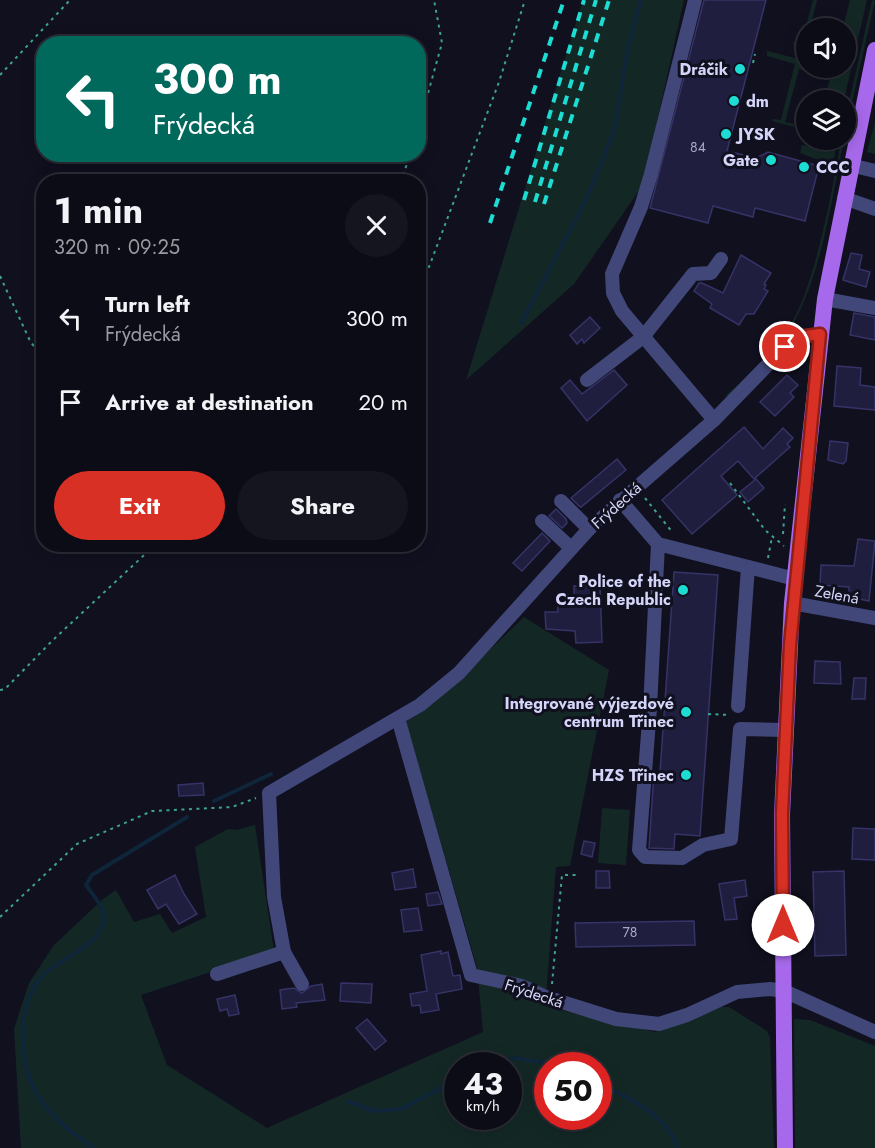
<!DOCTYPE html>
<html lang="en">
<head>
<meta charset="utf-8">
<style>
	body { margin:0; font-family:Jost,sans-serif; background:#151520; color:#f1f3f6; height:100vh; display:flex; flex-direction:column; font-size:22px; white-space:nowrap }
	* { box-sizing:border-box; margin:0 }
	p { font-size:20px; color:#9a9ba1 }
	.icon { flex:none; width:33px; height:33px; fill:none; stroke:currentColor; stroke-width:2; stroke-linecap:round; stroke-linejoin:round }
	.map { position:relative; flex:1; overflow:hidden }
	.sheet { position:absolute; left:36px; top:174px; width:390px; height:378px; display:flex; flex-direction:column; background:#0c0c17; border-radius:24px; box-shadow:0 3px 15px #0003,0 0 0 2px #2c2c36 }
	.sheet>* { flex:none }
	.banner { position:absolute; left:36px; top:36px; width:390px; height:126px; border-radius:24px; box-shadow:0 3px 15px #0003,0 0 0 2px #2c2c36; background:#00695c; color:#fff; overflow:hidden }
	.buttons { position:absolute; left:796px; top:18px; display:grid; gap:12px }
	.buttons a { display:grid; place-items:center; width:60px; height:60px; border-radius:50%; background:#0c0c17; box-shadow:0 3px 15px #0003,0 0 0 2px #2c2c36; font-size:30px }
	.speed { position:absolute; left:444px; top:1052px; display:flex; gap:12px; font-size:30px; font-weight:700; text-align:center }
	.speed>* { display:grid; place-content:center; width:78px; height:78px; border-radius:50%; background:#0c0c17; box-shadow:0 3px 15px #0003,0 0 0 2px #2c2c36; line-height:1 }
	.speed small { font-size:15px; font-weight:400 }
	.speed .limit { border:9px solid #d22; background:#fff; color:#111 }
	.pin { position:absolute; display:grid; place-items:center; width:51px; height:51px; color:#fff; margin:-26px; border:3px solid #fff; border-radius:50%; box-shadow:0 2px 6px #0007 }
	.me { position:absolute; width:66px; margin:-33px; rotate:0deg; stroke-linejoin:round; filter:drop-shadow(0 0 4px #0008) }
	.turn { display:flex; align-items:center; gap:21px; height:126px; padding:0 18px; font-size:27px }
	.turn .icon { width:78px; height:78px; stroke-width:2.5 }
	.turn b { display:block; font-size:42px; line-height:51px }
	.round { display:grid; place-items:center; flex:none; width:63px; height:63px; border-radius:32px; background:#151520 }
	.summary { display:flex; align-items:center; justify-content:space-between; height:102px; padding:0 18px }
	h1 { font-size:36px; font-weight:700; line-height:45px }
	.cta { display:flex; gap:12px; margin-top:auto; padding:12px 18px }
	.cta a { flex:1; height:69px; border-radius:36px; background:#d93025; color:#fff; font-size:24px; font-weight:700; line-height:69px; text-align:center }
	.cta a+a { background:#151520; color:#f1f3f6 }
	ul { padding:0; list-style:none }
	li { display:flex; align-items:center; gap:18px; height:84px; padding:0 18px }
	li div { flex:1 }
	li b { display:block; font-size:22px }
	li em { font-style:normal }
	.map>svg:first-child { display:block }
	.green { fill:#132825; fill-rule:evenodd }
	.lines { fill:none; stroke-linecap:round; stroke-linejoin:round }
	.stream { stroke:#0f2539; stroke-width:4 }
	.building { fill:#201e3e; stroke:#353367; stroke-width:1.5 }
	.path { stroke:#3da48e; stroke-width:2; stroke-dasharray:3 4.5; stroke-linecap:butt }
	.minor { stroke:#414778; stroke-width:14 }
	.major { stroke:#a769eb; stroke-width:16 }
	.rail { stroke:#1ddcd3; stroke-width:4; stroke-dasharray:9 8; stroke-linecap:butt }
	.route-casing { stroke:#8d1f18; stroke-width:15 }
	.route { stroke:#d93025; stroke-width:10 }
	.poi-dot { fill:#1ddcd3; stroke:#10101f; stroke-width:2 }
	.labels { text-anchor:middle; stroke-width:6; stroke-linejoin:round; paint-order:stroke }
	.number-label { font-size:14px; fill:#a7a7ca }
	.poi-label { font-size:16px; font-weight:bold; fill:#d4d5f9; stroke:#10101f; text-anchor:end }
	.street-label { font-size:16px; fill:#d4d5f9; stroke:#10101f }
</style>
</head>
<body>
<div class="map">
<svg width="875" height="1148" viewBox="0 0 875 1148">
	<rect width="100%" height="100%" fill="#10101f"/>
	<g class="green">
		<path d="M583 0H684L643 185 574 284 466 380Z"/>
		<path d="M813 0H817L810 28H807V49L794 46 793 42 801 44Z"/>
		<path d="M850 0H867L844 100H824L833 68H846V28H843Z"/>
		<path d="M872 0 875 1 846 128V116Z"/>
		<path d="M767 51 807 61V68H810L809 72 799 69 785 122 795 124 794 127 772 121 773 119 781 120 795 64 767 56Z"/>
		<path d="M875 122V164V154L867 152Z"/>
		<path d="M814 140H836L835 156 829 164 800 153 802 145 812 147Z"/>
		<path d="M841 140H844C830 205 820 292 779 346 765 363 746 379 730 395L724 397C749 375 775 351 792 322 816 281 833 187 841 140Z"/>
		<path d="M524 617 609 670 570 866 556 867 546 997 548 1007 655 1032 721 1007H729L767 1031 770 1037 774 1148H21L14 1029 29 983 54 945 103 899 116 890 134 922 160 914 172 933 206 917 195 847 228 829 236 830 255 825 274 951 141 995 167 1065 267 1128 483 1032 477 967 406 722 434 703ZM458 1065H508V1116H458ZM548 1065H598V1116H548Z"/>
		<path d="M602 808 630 810 626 865 598 863Z"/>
		<path d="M794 1019 810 1020 875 1046V1148H795Z"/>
	</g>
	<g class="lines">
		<g class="stream">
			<path d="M521 323 588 196 614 131 628 47 641 0"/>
			<path d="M214 801 271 774"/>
			<path d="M487 1065 516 1058 557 1065"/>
			<path d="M598 1082C628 1099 667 1113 677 1148"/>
			<path d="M347 1101 374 1111 401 1109 458 1079"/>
			<path d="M94 1148C75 1135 57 1122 43 1103 18 1071 14 1005 43 975 61 957 97 948 104 921 107 910 92 894 86 885L92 875 187 817"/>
		</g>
	</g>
	<g class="building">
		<path d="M704 0H766L727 151 756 158 768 152 819 166 805 221 755 208 753 217 713 206 708 223 650 208Z"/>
		<path d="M851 253 862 255 859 269 870 272 866 287 843 280Z"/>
		<path d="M741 255 771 273 764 284 766 285 764 289 768 291 754 314H746L739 325 710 308 712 304 694 291 699 283H702L723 293Z"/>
		<path d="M854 313 875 317V340L850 335Z"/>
		<path d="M590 317 600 328 584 343 582 339 577 344 570 335Z"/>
		<path d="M837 366 861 368 860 385 875 387V410L834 406Z"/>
		<path d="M614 370 627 385 587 421 561 388 570 380 582 394Z"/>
		<path d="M787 375 798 385 790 393 794 397 775 416 760 402Z"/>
		<path d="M744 427 763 449 783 428 793 438 787 444 790 447 754 479 738 461 721 476 737 495 692 534 662 500Z"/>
		<path d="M830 441 848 443 846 461 843 464 828 460Z"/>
		<path d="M617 459 626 470 581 507 579 506 571 498Z"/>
		<path d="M756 479 764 488 748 502 740 492Z"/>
		<path d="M556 509 566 519 567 523 562 528 549 516Z"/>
		<path d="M542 533 550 541 522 571 513 563Z"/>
		<path d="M858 539 875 541 869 601 849 597V587L820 585 821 565 854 566Z"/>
		<path d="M674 572 718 575 700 836 675 834 674 849 649 848 654 772H660Z"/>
		<path d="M600 585 602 642 576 643 575 631 546 629 545 612H558L557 598 574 597V586Z"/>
		<path d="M815 661 840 662 841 684 814 683Z"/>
		<path d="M854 678H866L865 699H852Z"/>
		<path d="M203 783 204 795 179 796 178 785Z"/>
		<path d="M853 828 875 829V860L852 859Z"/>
		<path d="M584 841 595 843 592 857 581 854Z"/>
		<path d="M413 869 416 887 395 890 392 873Z"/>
		<path d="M596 871H609L610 888H596Z"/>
		<path d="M844 871 846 955 815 956 813 872Z"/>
		<path d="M175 875 184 894 197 914 179 924 166 904 158 909 147 890Z"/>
		<path d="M745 880 747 896 734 898 737 919 725 920 719 884Z"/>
		<path d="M438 892 442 904 428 906 426 894Z"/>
		<path d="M418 908 422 930 404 932 401 910Z"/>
		<path d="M694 921 695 945 576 947 575 923Z"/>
		<path d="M441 951V954L448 952 453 976 460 975 462 989 436 994 439 1010 421 1013 420 1005 412 1006 410 994 427 991 421 955Z"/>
		<path d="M341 983 372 984 371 1003 340 1001Z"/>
		<path d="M322 984 325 1000 296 1003 297 1007 282 1009 280 990 294 988 302 993 311 986Z"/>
		<path d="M235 995 239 1014 229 1016 227 1009 220 1011 217 999Z"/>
		<path d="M367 1019 386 1041 375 1050 356 1028Z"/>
	</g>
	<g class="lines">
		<g class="path">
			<path d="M753 63 755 54"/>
			<path d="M0 75 70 0"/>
			<path d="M418 129 442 43 434 0"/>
			<path d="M400 182 411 154"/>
			<path d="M0 276 31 343 44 356"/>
			<path d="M418 296 499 82 525 0"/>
			<path d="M730 483 765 530 784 546"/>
			<path d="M645 498 673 533"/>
			<path d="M783 534 785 504"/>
			<path d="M768 558 772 537"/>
			<path d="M0 690 5 689 53 640 156 544"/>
			<path d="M708 714 729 715"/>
			<path d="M0 917 77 844 152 811 232 807 256 798"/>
			<path d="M552 984 562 875H579"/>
		</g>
		<g class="minor">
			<path d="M695 0 651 174 641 207 612 274 613 293 622 311 714 420"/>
			<path d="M850 165 875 171"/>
			<path d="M844 198 875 209"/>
			<path d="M825 299 875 308"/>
			<path d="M587 380 643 337 693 274 711 273 721 259"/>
			<path d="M620 500 658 544 795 579"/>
			<path d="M561 501 589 529"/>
			<path d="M542 521 571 548"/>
			<path d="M658 544 650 708 639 850 645 857 682 858 703 845 731 839 740 729 784 730"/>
			<path d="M792 603 875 618"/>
			<path d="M738 706 748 567"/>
			<path d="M398 718 471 975 522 986 546 997 616 1019 659 1024 687 1015 737 992 770 989 784 991 875 1032"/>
			<path d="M217 974 284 952"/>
			<path d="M302 984 284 952 274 897 269 793 420 705 459 673 589 529 714 420 785 347 806 336 821 334"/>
		</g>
		<path class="major" d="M785 1148 782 815 792 603 825 299 875 50"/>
		<g class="rail">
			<path d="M524 200 584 0"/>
			<path d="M535 202 596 0"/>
			<path d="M544 204 609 0"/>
			<path d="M490 223 564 0"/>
		</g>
	</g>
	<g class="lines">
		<defs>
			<path id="route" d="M783 925 782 814 790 645 820 334 806 336 785 347"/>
		</defs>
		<use href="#route" class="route-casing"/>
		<use href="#route" class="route"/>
	</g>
	<g class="poi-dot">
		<circle cx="740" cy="69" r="6"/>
		<circle cx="734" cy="101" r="6"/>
		<circle cx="726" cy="134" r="6"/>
		<circle cx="771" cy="160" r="6"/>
		<circle cx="804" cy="167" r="6"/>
		<circle cx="683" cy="590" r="6"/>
		<circle cx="686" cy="712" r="6"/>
		<circle cx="686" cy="775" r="6"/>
	</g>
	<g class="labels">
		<g class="number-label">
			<text x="698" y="152">84</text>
			<text x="630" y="937">78</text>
		</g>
		<g class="poi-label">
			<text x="728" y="75">Dráčik</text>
			<text x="746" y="107" text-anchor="start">dm</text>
			<text x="738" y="140" text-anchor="start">JYSK</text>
			<text x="759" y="166">Gate</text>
			<text x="816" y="173" text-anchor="start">CCC</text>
			<text x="671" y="587">Police of the<tspan x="671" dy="18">Czech Republic</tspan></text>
			<text x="674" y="709">Integrované výjezdové<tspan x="674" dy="18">centrum Třinec</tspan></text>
			<text x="674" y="781">HZS Třinec</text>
		</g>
		<g class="street-label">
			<text transform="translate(616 505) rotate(-42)" y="6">Frýdecká</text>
			<text transform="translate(837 594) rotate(10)" y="6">Zelená</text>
			<text transform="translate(534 993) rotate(18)" y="6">Frýdecká</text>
		</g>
	</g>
</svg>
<div class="buttons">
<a><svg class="icon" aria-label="sound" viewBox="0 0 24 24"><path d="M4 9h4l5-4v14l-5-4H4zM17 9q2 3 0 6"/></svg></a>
<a><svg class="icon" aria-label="layers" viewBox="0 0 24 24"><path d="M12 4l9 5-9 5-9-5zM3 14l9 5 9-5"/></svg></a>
</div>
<div class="speed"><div>43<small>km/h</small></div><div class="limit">50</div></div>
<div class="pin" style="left:785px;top:347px;background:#d93025"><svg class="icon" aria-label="arrive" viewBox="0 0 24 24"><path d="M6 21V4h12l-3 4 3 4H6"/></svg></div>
<svg class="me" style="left:783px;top:925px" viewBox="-20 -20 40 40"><circle r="19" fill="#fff"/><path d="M0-13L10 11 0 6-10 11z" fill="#d93025"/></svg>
<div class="banner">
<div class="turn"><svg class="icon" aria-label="left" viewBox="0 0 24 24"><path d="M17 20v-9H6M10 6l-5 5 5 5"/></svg><div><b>300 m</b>Frýdecká</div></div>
</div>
<section class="sheet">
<div class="summary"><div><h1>1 min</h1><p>320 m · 09:25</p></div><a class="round"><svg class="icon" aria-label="close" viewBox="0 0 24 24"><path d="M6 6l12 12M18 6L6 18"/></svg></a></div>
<ul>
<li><svg class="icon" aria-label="left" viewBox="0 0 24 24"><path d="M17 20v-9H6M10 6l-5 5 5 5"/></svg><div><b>Turn left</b><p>Frýdecká</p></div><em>300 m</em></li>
<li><svg class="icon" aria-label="arrive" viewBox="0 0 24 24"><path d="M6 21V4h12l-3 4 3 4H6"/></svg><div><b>Arrive at destination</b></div><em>20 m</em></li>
</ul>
<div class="cta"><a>Exit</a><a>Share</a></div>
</section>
</div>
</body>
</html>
